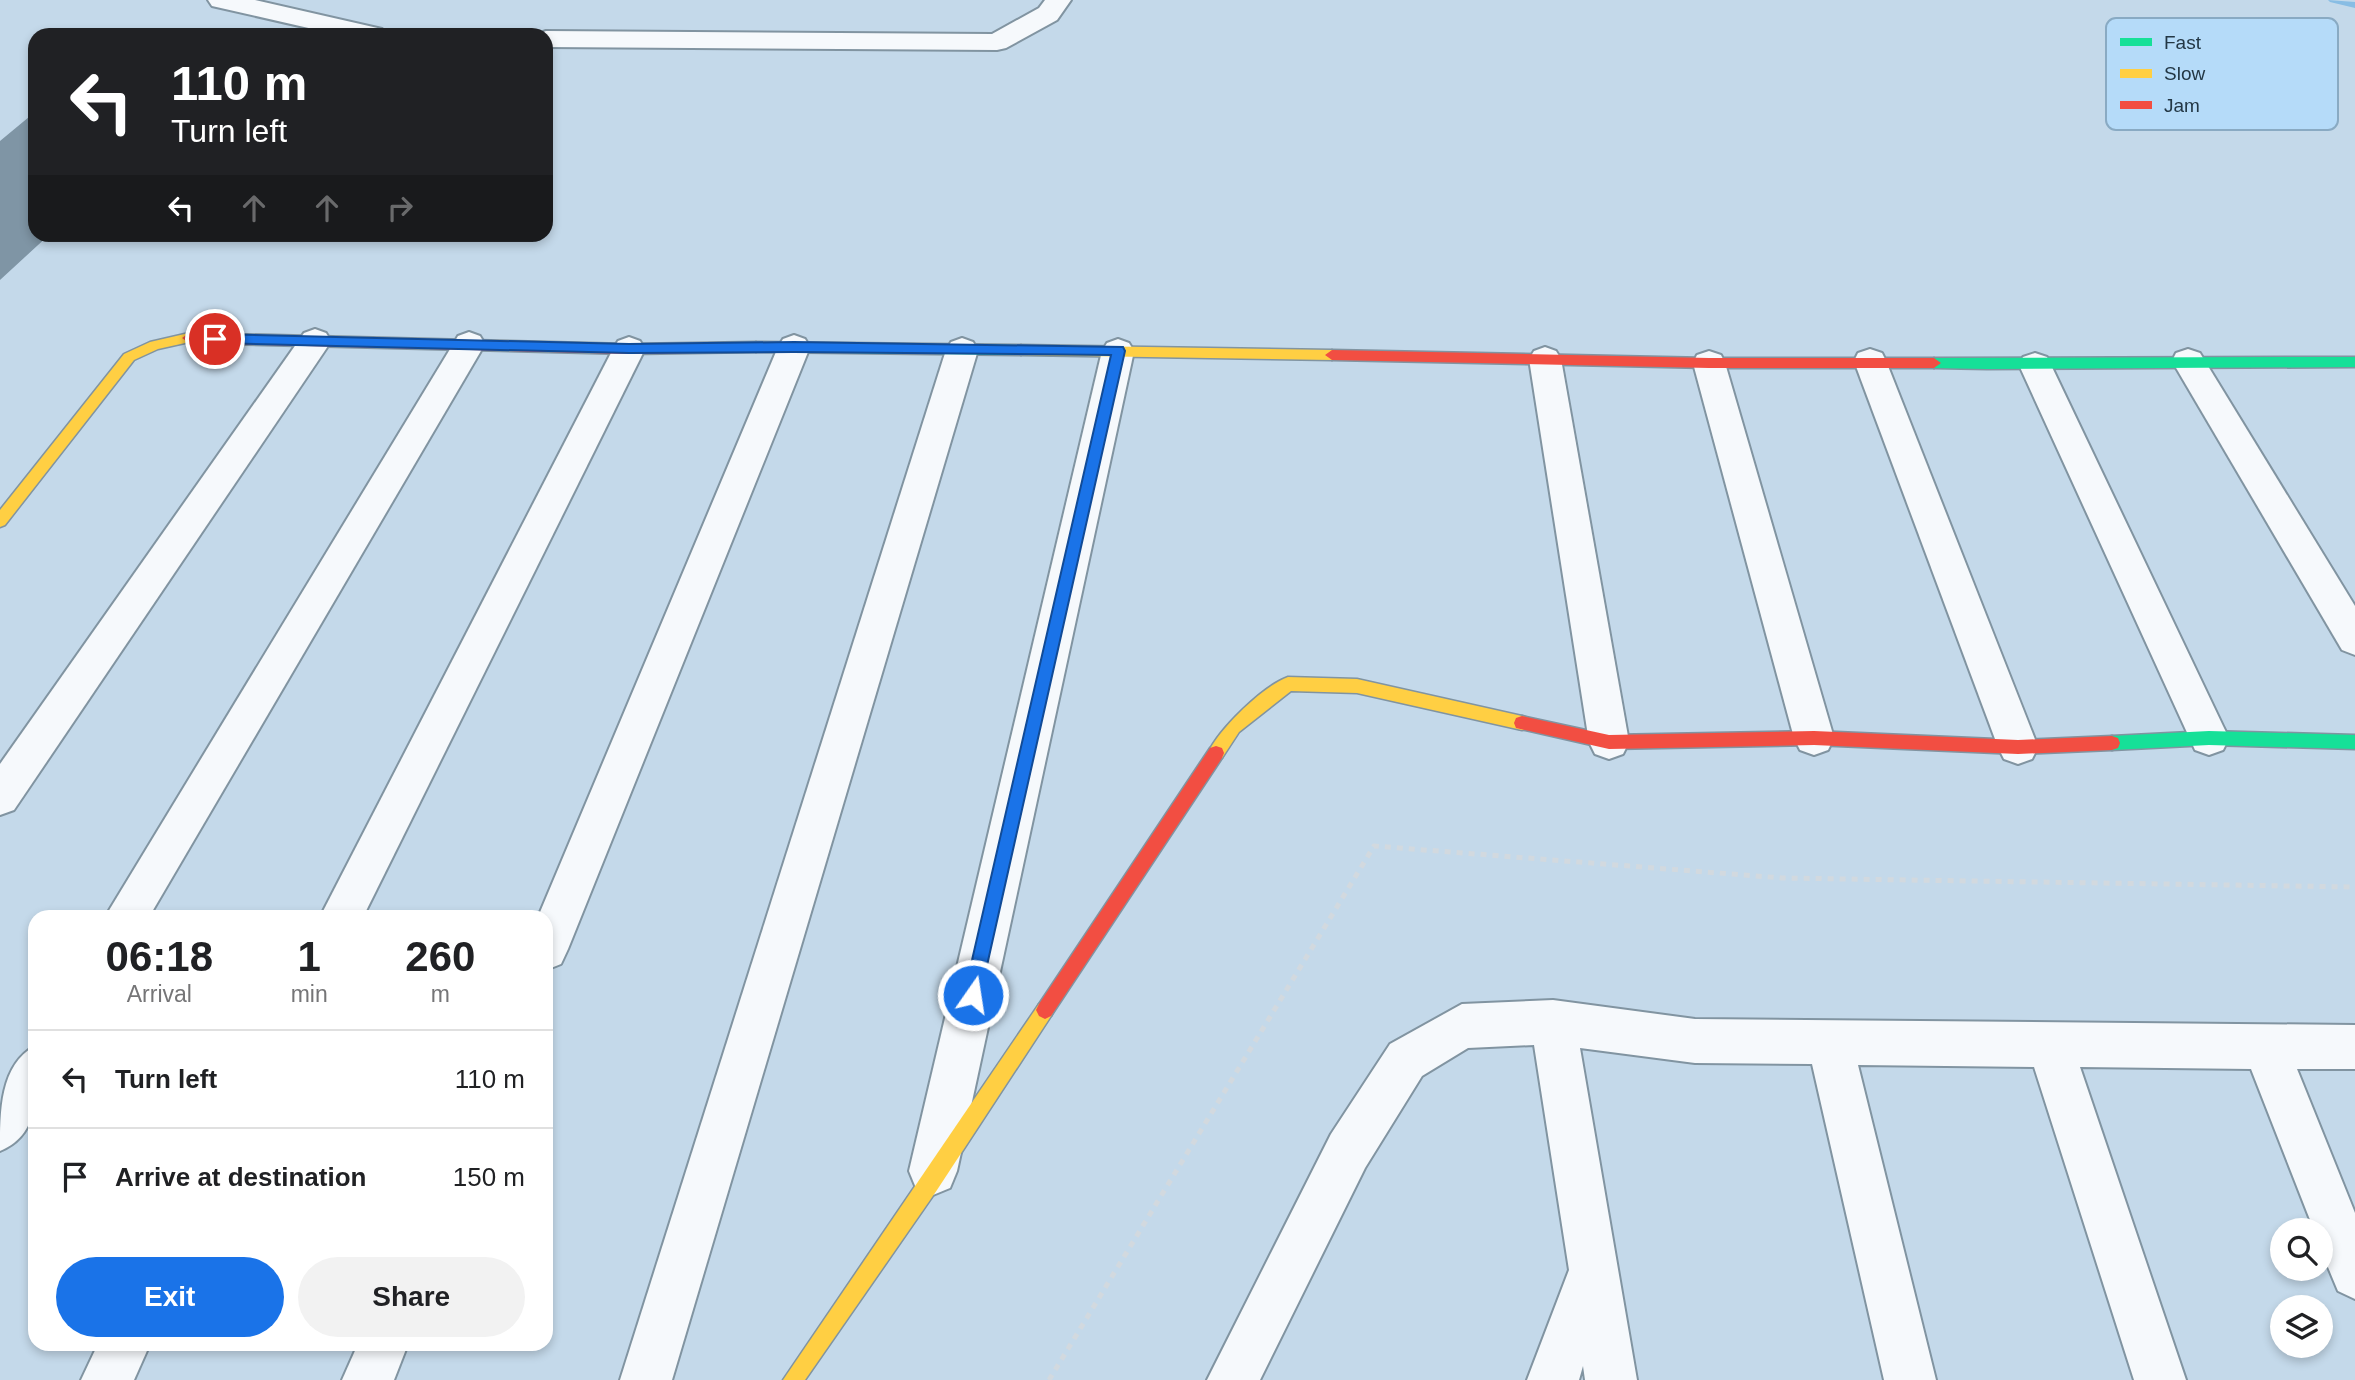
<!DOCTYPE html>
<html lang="en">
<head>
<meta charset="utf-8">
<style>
	body { margin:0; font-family:Arial,sans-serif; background:#f2f2f2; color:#202124; height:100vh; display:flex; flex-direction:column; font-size:26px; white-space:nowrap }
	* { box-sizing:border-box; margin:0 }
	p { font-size:23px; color:#757577 }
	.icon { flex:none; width:38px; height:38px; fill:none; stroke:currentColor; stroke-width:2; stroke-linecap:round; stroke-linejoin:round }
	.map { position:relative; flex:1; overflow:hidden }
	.details { position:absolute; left:28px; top:910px; width:525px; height:441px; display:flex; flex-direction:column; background:#fff; border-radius:21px; box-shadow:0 4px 10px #0003 }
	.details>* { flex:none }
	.top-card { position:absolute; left:28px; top:28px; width:525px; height:214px; border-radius:21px; box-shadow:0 4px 10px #0003; background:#202124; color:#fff; overflow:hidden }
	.buttons { position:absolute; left:2270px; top:1218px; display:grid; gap:14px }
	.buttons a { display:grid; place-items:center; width:63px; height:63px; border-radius:50%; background:#fff; box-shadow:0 4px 10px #0003; font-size:35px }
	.pin { position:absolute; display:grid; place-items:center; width:60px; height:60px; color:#fff; margin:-30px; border:4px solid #fff; border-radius:50%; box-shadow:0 2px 7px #0007 }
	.me { position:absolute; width:77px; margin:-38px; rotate:13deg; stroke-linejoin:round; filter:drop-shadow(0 0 5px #0008) }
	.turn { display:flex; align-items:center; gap:24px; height:147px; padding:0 28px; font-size:32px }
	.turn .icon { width:91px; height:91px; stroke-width:2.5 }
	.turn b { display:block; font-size:49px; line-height:60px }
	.lanes { display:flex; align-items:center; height:66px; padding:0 28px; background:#0003; justify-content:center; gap:35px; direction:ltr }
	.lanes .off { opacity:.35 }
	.eta { display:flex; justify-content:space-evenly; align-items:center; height:119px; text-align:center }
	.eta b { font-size:42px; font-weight:700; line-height:49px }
	.cta { display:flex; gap:14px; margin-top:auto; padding:14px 28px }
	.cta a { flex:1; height:80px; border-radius:42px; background:#1a73e8; color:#fff; font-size:28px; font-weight:700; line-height:80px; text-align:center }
	.cta a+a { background:#f2f2f2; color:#202124 }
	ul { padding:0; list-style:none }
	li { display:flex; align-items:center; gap:21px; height:98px; padding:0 28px; border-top:2px solid #e0e0e0 }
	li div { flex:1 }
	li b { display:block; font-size:26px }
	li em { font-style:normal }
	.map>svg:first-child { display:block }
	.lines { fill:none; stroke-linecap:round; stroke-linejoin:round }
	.stream { fill:#88bde4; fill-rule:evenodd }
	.building { fill:#7f95a5 }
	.street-casing { stroke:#8194a1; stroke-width:4 }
	.fast-casing { stroke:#8194a1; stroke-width:3 }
	.slow-casing { stroke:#8194a1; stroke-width:3 }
	.jam-casing { stroke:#8194a1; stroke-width:3 }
	.path { stroke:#d2d9df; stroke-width:5; stroke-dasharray:6 6; stroke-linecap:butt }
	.street { fill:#f6f9fc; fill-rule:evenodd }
	.fast { fill:#16e098; fill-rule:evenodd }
	.slow { fill:#ffcf43; fill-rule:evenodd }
	.jam { fill:#f24e42; fill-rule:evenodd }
	.route { fill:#1a73e8; stroke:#114b97; stroke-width:2 }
	.key { fill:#b5dbf9; stroke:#89aac3; stroke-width:2 }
	.key-label { font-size:19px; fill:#233745 }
</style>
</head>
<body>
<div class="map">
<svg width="2355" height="1380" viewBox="0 0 2355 1380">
	<rect width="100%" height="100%" fill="#c4d9ea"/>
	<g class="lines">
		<path class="stream" d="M2328 0 2355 2V8L2330 2Z"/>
	</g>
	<path class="building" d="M35 112V234H50L0 280V141Z"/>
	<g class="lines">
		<defs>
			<g id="street">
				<path d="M208 0H255L382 29 386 35H339L212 6Z"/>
				<path d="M1045 0H1071L1057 20 1006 48 997 50 546 47V35H535L546 31 992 34 1039 8Z"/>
				<path d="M315 329 326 333 331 341 326 349 14 810 0 815V764L304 333Z"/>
				<path d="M469 332 480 336 485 344 149 917H105L458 336Z"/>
				<path d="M794 335 805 339 810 347 568 949 561 964 546 970V917H538L778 347 783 339Z"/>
				<path d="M629 337 640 341 645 349 363 917H320L613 349 618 341Z"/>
				<path d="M962 338 973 342 978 350 672 1380H620L946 350 951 342Z"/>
				<path d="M1118 339 1129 343 1134 351 957 1171 950 1188 933 1195 916 1188 909 1171 1102 351 1107 343Z"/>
				<path d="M1545 347 1556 351 1561 359 1629 742 1623 754 1609 759 1595 754 1589 742 1529 359 1534 351Z"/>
				<path d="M1870 349 1882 353 1886 361 2038 747 2032 759 2018 764 2004 759 1998 747 1854 361 1858 353Z"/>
				<path d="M2188 349 2200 353 2355 606V655L2342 650 2172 361 2176 353Z"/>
				<path d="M1709 351 1721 355 1725 363 1834 738 1828 750 1814 755 1800 750 1794 738 1693 363 1697 355Z"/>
				<path d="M2035 353 2047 357 2051 365 2223 726 2229 738 2223 750 2209 755 2195 750 2019 365 2023 357Z"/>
				<path d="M1553 1000 1695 1019 2355 1025V1069H2297L2355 1213V1299L2338 1291 2320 1248V1230H2314L2251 1069 2080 1067 2186 1380H2134L2034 1067 1858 1065 1936 1380H1884L1812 1064 1695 1063 1580 1048 1637 1380H1585L1583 1366 1579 1380H1527L1569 1270 1534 1045 1468 1048 1422 1076 1365 1168 1260 1380H1207L1331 1134 1390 1044 1462 1004Z"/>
				<path d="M35 1046C35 1086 44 1133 0 1151 0 1111 0 1065 35 1046Z"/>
				<path d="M98 1344H150L134 1380H81Z"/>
				<path d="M358 1344H408L394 1380H342Z"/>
			</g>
			<g id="fast">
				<path d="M756 342 1021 345 1028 350 1021 355 756 352 749 347Z"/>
				<path d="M2302 357H2355V367L1987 369 1934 368 1927 363 1934 358Z"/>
				<path d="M2209 731 2355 735V749L2209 745 2112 750 2106 748 2104 743 2106 738 2112 736Z"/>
			</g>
			<g id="slow">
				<path d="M189 333 196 338 194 341 158 349 134 360 5 525 0 527V510L124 354 150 342Z"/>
				<path d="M1021 345 1332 350 1339 355 1332 360 1021 355 1014 350Z"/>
				<path d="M1288 677 1357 679 1522 716 1528 718 1530 723 1528 728 1522 730 1357 693 1291 691 1239 732 1222 758 1216 760 1210 758 1208 753C1219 729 1263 686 1288 677Z"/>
				<path d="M1045 1001 1051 1004 1054 1010 1051 1016 937 1190 805 1380H783L1039 1004Z"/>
			</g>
			<g id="jam">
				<path d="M189 333 629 344 756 342 763 347 756 352 629 354 189 343 182 338Z"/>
				<path d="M1332 350 1709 358H1934L1941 363 1934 368H1709L1332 360 1325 355Z"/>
				<path d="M1522 716 1609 735 1814 731 2018 740 2112 736 2118 738 2120 743 2118 748 2112 750 2018 754 1814 745 1609 749 1516 728 1514 723 1516 718Z"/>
				<path d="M1216 746 1222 748 1224 753 1222 758 1051 1016 1045 1019 1039 1016 1036 1010 1039 1004 1210 748Z"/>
			</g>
		</defs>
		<use href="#street" class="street-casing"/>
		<use href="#fast" class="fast-casing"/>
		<use href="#slow" class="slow-casing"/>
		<use href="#jam" class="jam-casing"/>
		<path class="path" d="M1049 1380 1374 846 1782 878 2355 887"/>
		<use href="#street" class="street"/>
		<use href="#fast" class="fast"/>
		<use href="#slow" class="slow"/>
		<use href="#jam" class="jam"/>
	</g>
	<path class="route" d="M215 334 629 344 794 342 1123 347 1125 351 979 1001 973 1004 966 1001 964 995 1111 355 794 352 629 353 215 343 209 339Z"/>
	<rect x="2106" y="18" width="232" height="112" rx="10" class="key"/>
	<rect x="2120" y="38" width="32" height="8" fill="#16e098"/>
	<rect x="2120" y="69" width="32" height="9" fill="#ffcf43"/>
	<rect x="2120" y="101" width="32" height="8" fill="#f24e42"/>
	<g class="key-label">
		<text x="2164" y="49">Fast</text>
		<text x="2164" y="80">Slow</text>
		<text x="2164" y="112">Jam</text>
	</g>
</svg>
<div class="buttons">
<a><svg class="icon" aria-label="search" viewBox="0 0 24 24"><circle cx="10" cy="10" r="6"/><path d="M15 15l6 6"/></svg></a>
<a><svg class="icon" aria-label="layers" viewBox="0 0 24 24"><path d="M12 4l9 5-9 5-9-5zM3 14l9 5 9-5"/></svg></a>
</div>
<div class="pin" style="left:215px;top:339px;background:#d93025"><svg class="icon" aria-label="arrive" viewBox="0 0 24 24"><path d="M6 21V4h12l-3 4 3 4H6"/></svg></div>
<svg class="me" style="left:973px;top:995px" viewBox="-20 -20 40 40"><circle r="17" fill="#1a73e8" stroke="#fff" stroke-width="3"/><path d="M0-11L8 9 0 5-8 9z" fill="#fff"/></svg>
<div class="top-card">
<div class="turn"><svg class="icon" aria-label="left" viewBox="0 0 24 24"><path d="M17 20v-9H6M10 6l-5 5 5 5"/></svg><div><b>110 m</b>Turn left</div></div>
<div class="lanes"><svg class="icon" aria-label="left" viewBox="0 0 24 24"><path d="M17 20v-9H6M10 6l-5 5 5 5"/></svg><svg class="icon off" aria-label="ahead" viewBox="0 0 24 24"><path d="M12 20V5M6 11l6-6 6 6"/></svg><svg class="icon off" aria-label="ahead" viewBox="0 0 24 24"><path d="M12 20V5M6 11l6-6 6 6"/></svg><svg class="icon off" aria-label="right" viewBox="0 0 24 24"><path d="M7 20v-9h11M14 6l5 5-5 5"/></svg></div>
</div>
<section class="details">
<div class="eta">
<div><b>06:18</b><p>Arrival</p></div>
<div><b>1</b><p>min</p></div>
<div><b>260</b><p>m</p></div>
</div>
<ul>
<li><svg class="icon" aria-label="left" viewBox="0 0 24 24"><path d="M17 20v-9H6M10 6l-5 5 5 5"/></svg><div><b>Turn left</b></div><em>110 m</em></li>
<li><svg class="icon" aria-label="arrive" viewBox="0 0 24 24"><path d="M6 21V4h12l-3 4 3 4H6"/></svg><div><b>Arrive at destination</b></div><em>150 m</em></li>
</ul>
<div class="cta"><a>Exit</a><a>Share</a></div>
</section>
</div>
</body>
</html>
